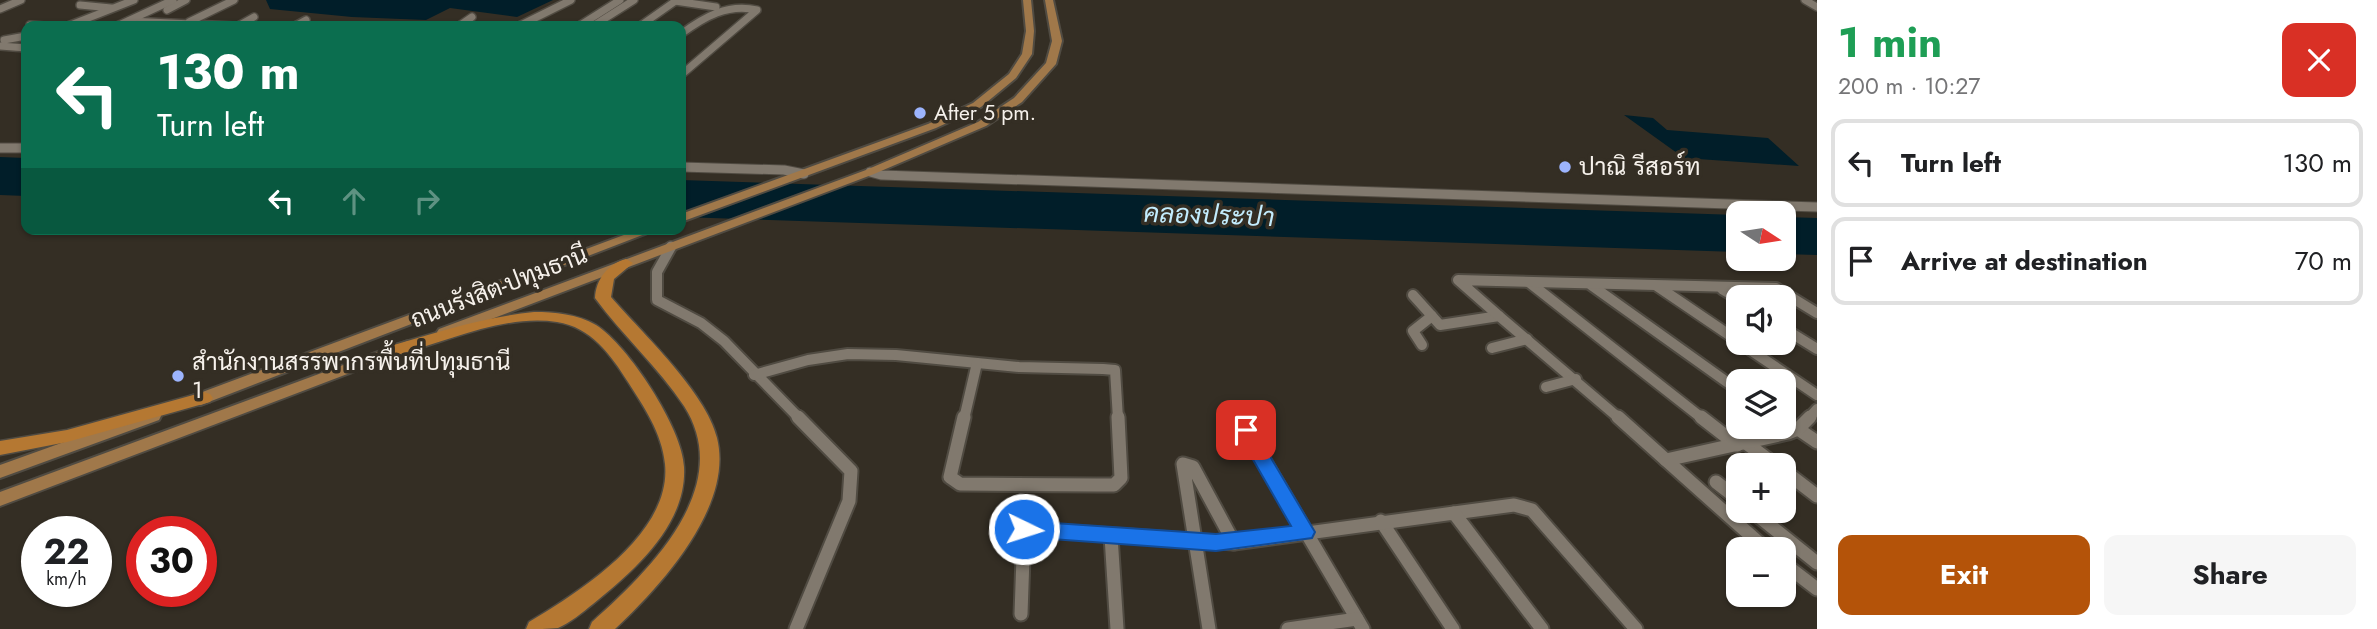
<!DOCTYPE html>
<html lang="en">
<head>
<meta charset="utf-8">
<style>
	body { margin:0; font-family:Jost,Sarabun,sans-serif; background:#f6f6f6; color:#202124; height:100vh; display:flex; flex-direction:column; font-size:26px; white-space:nowrap }
	* { box-sizing:border-box; margin:0 }
	p { font-size:23px; color:#757577 }
	.icon { flex:none; width:38px; height:38px; fill:none; stroke:currentColor; stroke-width:2; stroke-linecap:round; stroke-linejoin:round }
	.map { position:relative; flex:1; overflow:hidden }
	.drawer { display:flex; flex-direction:column; background:#fff; width:560px }
	.drawer>* { flex:none }
	.top-card { position:absolute; left:21px; top:21px; width:665px; height:214px; border-radius:14px; box-shadow:0 2px 5px #0004; background:#0b6e4f; color:#fff; overflow:hidden }
	.needle { width:46px; rotate:102deg }
	.tools { position:absolute; left:1726px; top:201px; display:grid; gap:14px }
	.tools a { display:grid; place-items:center; width:70px; height:70px; border-radius:14px; background:#fff; box-shadow:0 2px 5px #0004; font-size:35px }
	.speed { position:absolute; left:21px; top:516px; display:flex; gap:14px; font-size:35px; font-weight:700; text-align:center }
	.speed>* { display:grid; place-content:center; width:91px; height:91px; border-radius:50%; background:#fff; box-shadow:0 2px 5px #0004; line-height:1 }
	.speed small { font-size:18px; font-weight:400 }
	.speed .limit { border:10px solid #d22; background:#fff; color:#111 }
	.pin { position:absolute; display:grid; place-items:center; width:60px; height:60px; color:#fff; margin:-30px; border-radius:14px; box-shadow:0 4px 10px #0006 }
	.me { position:absolute; width:77px; margin:-38px; rotate:94deg; stroke-linejoin:round; filter:drop-shadow(0 0 5px #0008) }
	.turn { display:flex; align-items:center; gap:24px; height:147px; padding:0 21px; font-size:32px }
	.turn .icon { width:91px; height:91px; stroke-width:2.5 }
	.turn b { display:block; font-size:49px; line-height:60px }
	.lanes { display:flex; align-items:center; height:66px; padding:0 21px; background:#0003; justify-content:center; gap:35px; direction:ltr }
	.lanes .off { opacity:.35 }
	.round { display:grid; place-items:center; flex:none; width:74px; height:74px; border-radius:14px; background:#f6f6f6 }
	.head { display:flex; align-items:center; justify-content:space-between; height:119px; padding:0 21px }
	h1 { font-size:42px; font-weight:700; line-height:52px; color:#1e9e55 }
	.button { display:flex; gap:14px; margin-top:auto; padding:14px 21px }
	.button a { flex:1; height:80px; border-radius:14px; background:#b45309; color:#fff; font-size:28px; font-weight:700; line-height:80px; text-align:center }
	.button a+a { background:#f6f6f6; color:#202124 }
	ul { padding:0; list-style:none }
	li { display:flex; align-items:center; gap:21px; height:88px; margin:0 14px 10px; padding:0 7px; border:4px solid #e0e0e0; border-radius:14px }
	li div { flex:1 }
	li b { display:block; font-size:26px }
	li em { font-style:normal }
	main { display:flex; flex:1; min-height:0 }
	.map>svg:first-child { display:block }
	.water { fill:#011e29 }
	.lines { fill:none; stroke-linecap:round; stroke-linejoin:round }
	.minor-far3-casing { stroke:#504b42; stroke-width:10 }
	.minor-far2-casing { stroke:#504b42; stroke-width:11 }
	.minor-far1-casing { stroke:#504b42; stroke-width:14 }
	.minor-casing { stroke:#504b42; stroke-width:17 }
	.major-casing { stroke:#504b42; stroke-width:4 }
	.highway-casing { stroke:#504b42; stroke-width:3 }
	.minor-far3 { stroke:#81796e; stroke-width:7 }
	.minor-far2 { stroke:#81796e; stroke-width:9 }
	.minor-far1 { stroke:#81796e; stroke-width:10 }
	.minor { stroke:#81796e; stroke-width:13 }
	.major { fill:#a0784a; fill-rule:evenodd }
	.highway { fill:#b57832; fill-rule:evenodd }
	.route { fill:#1a73e8; stroke:#114b97; stroke-width:2 }
	.poi-dot { fill:#9cb4fd; stroke:#342e24; stroke-width:2.5 }
	.labels { text-anchor:middle; stroke-width:7; stroke-linejoin:round; paint-order:stroke }
	.far-poi-label { font-size:21px; fill:#f6f1eb; stroke:#342e24; text-anchor:start }
	.poi-label { font-size:24px; fill:#f6f1eb; stroke:#342e24; text-anchor:start }
	.street-label { font-size:24px; fill:#f6f1eb; stroke:#342e24 }
	.water-label { font-size:26px; font-style:italic; fill:#c3ecfd; stroke:#342e24 }
</style>
</head>
<body>
<main>
<div class="map">
<svg width="1817" height="629" viewBox="0 0 1817 629">
	<rect width="100%" height="100%" fill="#342e24"/>
	<g class="water">
		<path d="M266 0H553L517 17 450 8 426 20 352 17 270 9Z"/>
		<path d="M1624 115 1653 118 1667 130 1768 138 1799 166 1684 158Z"/>
		<path d="M0 157 26 158V196L0 195Z"/>
		<path d="M681 180 1738 215V252L681 217Z"/>
		<path d="M1783 217 1817 218V255L1783 254Z"/>
	</g>
	<g class="lines">
		<defs>
			<g id="minor-far3">
				<path d="M1805 0 1817 7"/>
				<path d="M675 1 716 7"/>
				<path d="M80 5 111 8"/>
				<path d="M0 9 21 0"/>
				<path d="M167 10 186 0"/>
				<path d="M129 21 233 26"/>
				<path d="M189 22 234 0"/>
				<path d="M30 25 44 26"/>
				<path d="M68 26 134 0"/>
				<path d="M117 26 173 0"/>
				<path d="M238 26 254 17"/>
				<path d="M295 26 306 20"/>
				<path d="M459 26 472 17"/>
				<path d="M519 26 571 0"/>
				<path d="M579 26 620 0"/>
				<path d="M593 26 634 0"/>
				<path d="M640 26 677 0"/>
				<path d="M681 34C704 17 728 3 757 10L681 75"/>
				<path d="M4 40 26 36"/>
				<path d="M0 46 26 48"/>
			</g>
			<g id="minor-far2">
				<path d="M0 148H26"/>
				<path d="M681 167 784 170 804 174"/>
				<path d="M870 172 881 175 1817 207"/>
				<path d="M669 248 671 246"/>
			</g>
			<g id="minor-far1">
				<path d="M671 247 657 272V300L701 323 724 341 800 419"/>
				<path d="M1530 283 1703 419"/>
				<path d="M1591 285 1738 390"/>
				<path d="M1657 286 1738 341"/>
				<path d="M1722 289 1738 299"/>
				<path d="M1413 295 1440 325 1499 316 1620 419"/>
				<path d="M1499 316 1458 280 1776 288 1817 313"/>
				<path d="M1783 328 1817 349"/>
				<path d="M1740 343 1817 395"/>
				<path d="M1422 345 1413 331 1432 316"/>
				<path d="M1492 348 1527 339"/>
				<path d="M754 375 808 360 848 354 896 355 1019 367 1103 369 1115 370 1118 419"/>
				<path d="M1546 387 1576 379"/>
				<path d="M964 419 977 363"/>
				<path d="M1808 419 1817 409"/>
			</g>
			<g id="minor">
				<path d="M964 417 950 477 960 484 1097 485H1114L1121 478 1118 417"/>
				<path d="M1618 417 1666 460"/>
				<path d="M1701 417 1737 445"/>
				<path d="M1798 429 1817 442"/>
				<path d="M1246 430 1363 629"/>
				<path d="M1746 443 1777 466"/>
				<path d="M1783 470 1817 496"/>
				<path d="M1716 482 1738 499"/>
				<path d="M1752 511 1817 563"/>
				<path d="M1454 513 1514 505 1532 510 1636 629"/>
				<path d="M1381 521 1453 629"/>
				<path d="M1111 536 1117 629"/>
				<path d="M1767 550 1666 460 1788 433 1798 429 1810 417"/>
				<path d="M1783 563 1817 589"/>
				<path d="M1021 614 1024 529 1234 543 1454 513 1542 629"/>
				<path d="M796 629 849 501 851 471 798 417"/>
				<path d="M1209 629 1183 464 1193 467 1234 543"/>
				<path d="M1288 629 1357 619"/>
			</g>
			<g id="major">
				<path d="M1023 0H1031L1034 31 1032 54 1016 78 981 107 936 128 681 222V214L928 124 973 103 1009 74 1022 54 1026 31Z"/>
				<path d="M1045 0H1053L1062 41 1056 64 1022 102 986 126 874 174 449 335H439L437 332 439 329 866 170 978 122 1014 98 1046 63 1052 41Z"/>
				<path d="M640 229H658L201 405H189L187 401 189 397Z"/>
				<path d="M408 341 413 343 415 346 413 349 0 506V492Z"/>
				<path d="M153 410 159 412 161 416 159 420 0 478V465Z"/>
			</g>
			<g id="highway">
				<path d="M626 259 633 263 614 279 611 297C642 333 706 392 717 438 734 506 661 586 615 629H589L592 622C649 571 736 487 684 406 658 367 623 336 595 298 596 279 608 264 626 259Z"/>
				<path d="M534 312C555 312 577 314 596 325 628 345 683 429 684 467 687 525 634 571 593 604 583 612 570 623 558 628 549 629 535 629 526 629L529 622C581 591 672 533 665 464 662 433 644 407 628 382 611 355 591 327 557 322 503 314 447 342 396 355L388 350 390 346C438 332 484 317 534 312Z"/>
				<path d="M204 392 210 394 213 398 210 402 67 442 0 455V441L67 430Z"/>
			</g>
		</defs>
		<use href="#minor-far3" class="minor-far3-casing"/>
		<use href="#minor-far2" class="minor-far2-casing"/>
		<use href="#minor-far1" class="minor-far1-casing"/>
		<use href="#minor" class="minor-casing"/>
		<use href="#major" class="major-casing"/>
		<use href="#highway" class="highway-casing"/>
		<use href="#minor-far3" class="minor-far3"/>
		<use href="#minor-far2" class="minor-far2"/>
		<use href="#minor-far1" class="minor-far1"/>
		<use href="#minor" class="minor"/>
		<use href="#major" class="major"/>
		<use href="#highway" class="highway"/>
	</g>
	<path class="route" d="M1246 424 1252 426 1312 527 1315 532 1312 538 1216 551 1024 537 1017 535 1014 529 1017 524 1024 521 1216 534 1291 526 1236 430Z"/>
	<g class="poi-dot">
		<circle cx="920" cy="113" r="7"/>
		<circle cx="1565" cy="167" r="7"/>
		<circle cx="178" cy="376" r="7"/>
	</g>
	<g class="labels">
		<g class="far-poi-label">
			<text x="934" y="120">After 5 pm.</text>
		</g>
		<g class="poi-label">
			<text x="1579" y="175">ปาณิ รีสอร์ท</text>
			<text x="192" y="370">สำนักงานสรรพากรพื้นที่ปทุมธานี<tspan x="192" dy="28">1</tspan></text>
		</g>
		<g class="street-label">
			<text transform="translate(499 287) rotate(-21)" y="8">ถนนรังสิต-ปทุมธานี</text>
		</g>
		<g class="water-label">
			<text transform="translate(1209 215) rotate(2)" y="9">คลองประปา</text>
		</g>
	</g>
</svg>
<div class="tools">
<a><svg class="needle" viewBox="-14 -14 28 28"><path d="M0-13l5 13h-10z" fill="#e53935"/><path d="M0 13l5-13h-10z" fill="#757577"/></svg></a>
<a><svg class="icon" aria-label="sound" viewBox="0 0 24 24"><path d="M4 9h4l5-4v14l-5-4H4zM17 9q2 3 0 6"/></svg></a>
<a><svg class="icon" aria-label="layers" viewBox="0 0 24 24"><path d="M12 4l9 5-9 5-9-5zM3 14l9 5 9-5"/></svg></a>
<a>+</a>
<a>−</a>
</div>
<div class="speed"><div>22<small>km/h</small></div><div class="limit">30</div></div>
<div class="pin" style="left:1246px;top:430px;background:#d93025"><svg class="icon" aria-label="arrive" viewBox="0 0 24 24"><path d="M6 21V4h12l-3 4 3 4H6"/></svg></div>
<svg class="me" style="left:1024px;top:529px" viewBox="-20 -20 40 40"><circle r="17" fill="#1a73e8" stroke="#fff" stroke-width="3"/><path d="M0-11L8 9 0 5-8 9z" fill="#fff"/></svg>
<div class="top-card">
<div class="turn"><svg class="icon" aria-label="left" viewBox="0 0 24 24"><path d="M17 20v-9H6M10 6l-5 5 5 5"/></svg><div><b>130 m</b>Turn left</div></div>
<div class="lanes"><svg class="icon" aria-label="left" viewBox="0 0 24 24"><path d="M17 20v-9H6M10 6l-5 5 5 5"/></svg><svg class="icon off" aria-label="ahead" viewBox="0 0 24 24"><path d="M12 20V5M6 11l6-6 6 6"/></svg><svg class="icon off" aria-label="right" viewBox="0 0 24 24"><path d="M7 20v-9h11M14 6l5 5-5 5"/></svg></div>
</div>
</div>
<section class="drawer">
<div class="head"><div><h1>1 min</h1><p>200 m · 10:27</p></div><a class="round" style="background:#d93025;color:#fff"><svg class="icon" aria-label="close" viewBox="0 0 24 24"><path d="M6 6l12 12M18 6L6 18"/></svg></a></div>
<ul>
<li><svg class="icon" aria-label="left" viewBox="0 0 24 24"><path d="M17 20v-9H6M10 6l-5 5 5 5"/></svg><div><b>Turn left</b></div><em>130 m</em></li>
<li><svg class="icon" aria-label="arrive" viewBox="0 0 24 24"><path d="M6 21V4h12l-3 4 3 4H6"/></svg><div><b>Arrive at destination</b></div><em>70 m</em></li>
</ul>
<div class="button"><a>Exit</a><a>Share</a></div>
</section>
</main>
</body>
</html>
